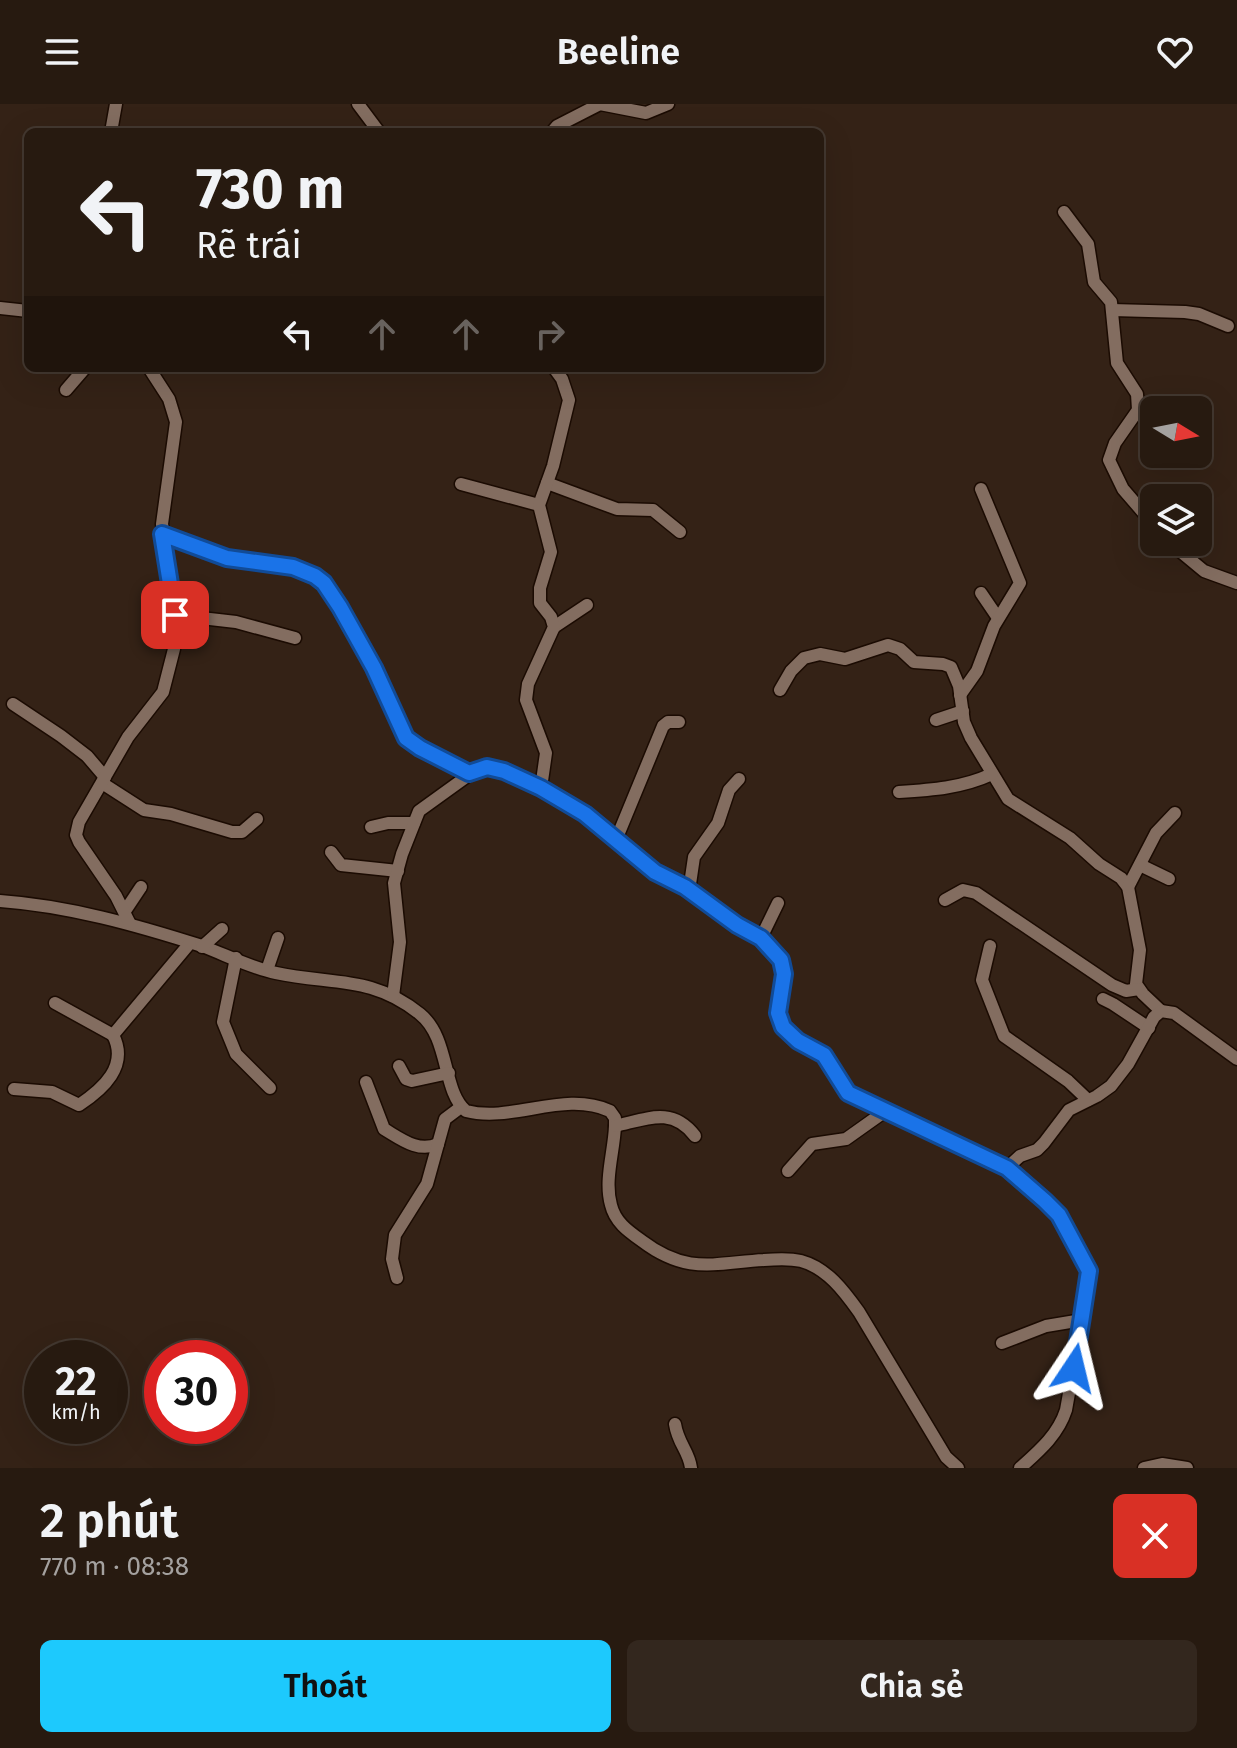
<!DOCTYPE html>
<html lang="vi">
<head>
<meta charset="utf-8">
<style>
	body { margin:0; font-family:"Fira Sans",sans-serif; background:#33271e; color:#f1f3f6; height:100vh; display:flex; flex-direction:column; font-size:30px; white-space:nowrap }
	* { box-sizing:border-box; margin:0 }
	p { font-size:26px; color:#a4a19f }
	.icon { flex:none; width:44px; height:44px; fill:none; stroke:currentColor; stroke-width:2; stroke-linecap:round; stroke-linejoin:round }
	.map { position:relative; height:1364px; overflow:hidden }
	.panel { display:flex; flex-direction:column; background:#271a10; flex:1 }
	.panel>* { flex:none }
	.guide { position:absolute; left:24px; top:24px; width:800px; height:244px; border-radius:12px; box-shadow:0 8px 32px #0002,0 0 0 2px #433830; background:#271a10; color:#f1f3f6; overflow:hidden }
	.needle { width:52px; rotate:100deg }
	.tools { position:absolute; left:1140px; top:292px; display:grid; gap:16px }
	.tools a { display:grid; place-items:center; width:72px; height:72px; border-radius:12px; background:#271a10; box-shadow:0 8px 32px #0002,0 0 0 2px #433830; font-size:40px }
	.speed { position:absolute; left:24px; top:1236px; display:flex; gap:16px; font-size:40px; font-weight:700; text-align:center }
	.speed>* { display:grid; place-content:center; width:104px; height:104px; border-radius:50%; background:#271a10; box-shadow:0 8px 32px #0002,0 0 0 2px #433830; line-height:1 }
	.speed small { font-size:20px; font-weight:400 }
	.speed .limit { border:12px solid #d22; background:#fff; color:#111 }
	.pin { position:absolute; display:grid; place-items:center; width:68px; height:68px; color:#fff; margin:-34px; border-radius:16px; box-shadow:0 4px 12px #0006 }
	.me { position:absolute; width:88px; margin:-44px; rotate:10deg; stroke-linejoin:round; filter:drop-shadow(0 0 6px #0008) }
	.turn { display:flex; align-items:center; gap:28px; height:168px; padding:0 40px; font-size:36px }
	.turn .icon { width:104px; height:104px; stroke-width:2.5 }
	.turn b { display:block; font-size:56px; line-height:68px }
	.lanes { display:flex; align-items:center; height:76px; padding:0 40px; background:#0003; justify-content:center; gap:40px; direction:ltr }
	.lanes .off { opacity:.35 }
	.round { display:grid; place-items:center; flex:none; width:84px; height:84px; border-radius:12px; background:#33271e }
	.overview { display:flex; align-items:center; justify-content:space-between; height:136px; padding:0 40px }
	h1 { font-size:48px; font-weight:600; line-height:60px }
	.primary-button { display:flex; gap:16px; margin-top:auto; padding:16px 40px }
	.primary-button a { flex:1; height:92px; border-radius:12px; background:#1dc9fd; color:#111; font-size:32px; font-weight:600; line-height:92px; text-align:center }
	.primary-button a+a { background:#33271e; color:#f1f3f6 }
	header { display:flex; justify-content:space-between; align-items:center; height:104px; padding:0 40px; background:#271a10; font-size:36px; font-weight:600 }
	.map>svg:first-child { display:block }
	.lines { fill:none; stroke-linecap:round; stroke-linejoin:round }
	.minor-casing { stroke:#1b0b02; stroke-width:15 }
	.minor { stroke:#836d60; stroke-width:12 }
	.route-casing { stroke:#114b97; stroke-width:20 }
	.route { stroke:#1a73e8; stroke-width:14 }
</style>
</head>
<body>
<header><svg class="icon" aria-label="menu" viewBox="0 0 24 24"><path d="M4 6h16M4 12h16M4 18h16"/></svg>Beeline<svg class="icon" aria-label="heart" viewBox="0 0 24 24"><path d="M12 20l-8-8c-3-5 5-10 8-4 3-6 11-1 8 4z"/></svg></header>
<div class="map">
<svg width="1237" height="1364" viewBox="0 0 1237 1364">
	<rect width="100%" height="100%" fill="#342216"/>
	<g class="lines">
		<defs>
			<g id="minor">
				<path d="M358 0 379 28"/>
				<path d="M111 28 116 0"/>
				<path d="M552 28 557 22 600 0 646 9 668 0"/>
				<path d="M1064 108 1088 140 1094 178 1111 198 1117 259 1137 290 1138 306 1115 339 1109 356 1123 385 1154 421"/>
				<path d="M0 204 28 207"/>
				<path d="M1112 206 1185 208 1199 210 1228 222"/>
				<path d="M66 286 85 264"/>
				<path d="M547 379 617 405 653 406 680 428"/>
				<path d="M461 380 539 401"/>
				<path d="M162 430 227 454 293 463 315 472 324 479 340 503 374 564 406 634 420 644 469 669"/>
				<path d="M1169 438 1204 467 1237 479"/>
				<path d="M981 489 998 514"/>
				<path d="M175 511 236 518 295 534"/>
				<path d="M554 523 587 501"/>
				<path d="M780 586 791 567 804 554 820 550 845 555 888 541 900 545 914 558 943 560 951 563 959 582 964 618 971 634 1008 695 1070 734 1099 760 1121 774 1128 783 1140 846 1136 880 1143 890 1161 907"/>
				<path d="M960 591 977 567 994 522 1020 479 981 385"/>
				<path d="M13 600 61 632 87 652 105 673"/>
				<path d="M936 616 963 607"/>
				<path d="M102 679 144 706 171 710 232 728H242L257 715"/>
				<path d="M541 684 546 649 526 596 528 580 554 523 551 513 540 499V484L551 448 539 401 553 362 569 296 562 275 554 264"/>
				<path d="M899 688C931 686 962 684 992 670"/>
				<path d="M371 723 388 719H414"/>
				<path d="M616 736 663 622 668 618H679"/>
				<path d="M331 748 341 761 398 767"/>
				<path d="M1140 761 1169 775"/>
				<path d="M1128 783 1156 729 1175 709"/>
				<path d="M689 787 694 753 718 719 729 686 739 675"/>
				<path d="M945 796 963 786 976 789 1112 881 1126 887 1139 885"/>
				<path d="M0 797C69 802 136 821 202 842 226 851 251 864 276 869 331 881 372 871 420 910 450 934 442 987 466 1007 513 1019 564 986 610 1007L615 1014V1022C614 1048 604 1076 611 1101 615 1118 628 1127 642 1137 687 1171 714 1159 764 1156 776 1155 789 1154 801 1157 827 1164 844 1187 859 1208L946 1353 958 1364"/>
				<path d="M125 807 141 783"/>
				<path d="M130 820 116 792 79 738 76 731 79 718 128 633 163 588 174 545 175 503 162 420 176 318 169 295 149 264"/>
				<path d="M761 834 778 799"/>
				<path d="M990 842 982 876 1004 932 1068 977 1088 996"/>
				<path d="M202 843 222 825"/>
				<path d="M236 854 223 918 236 950 270 984"/>
				<path d="M267 866 278 834"/>
				<path d="M393 892 400 838 394 779 402 750 419 707 480 663 504 667 566 698 585 710 655 768 685 783 737 821 761 834 774 845 781 856 784 870 778 909 783 923 798 937 824 951 840 979 853 993 1007 1064 1023 1078 1059 1111 1086 1159 1089 1177 1066 1306C1058 1331 1039 1347 1020 1364"/>
				<path d="M1103 895 1113 900 1149 924"/>
				<path d="M55 899 113 931"/>
				<path d="M399 962 406 975 412 977 449 969"/>
				<path d="M366 978 384 1025C401 1035 418 1049 438 1040"/>
				<path d="M14 985 52 988 79 1001C103 985 129 962 113 931L190 839"/>
				<path d="M615 1022C647 1015 672 1002 695 1032"/>
				<path d="M1007 1064 1020 1052 1037 1046 1044 1039 1069 1006 1097 992 1111 982 1128 960 1154 913 1161 907 1174 909 1237 955"/>
				<path d="M788 1067 812 1040 846 1035 884 1008"/>
				<path d="M397 1174 392 1155 395 1131 427 1080 445 1015 461 1003"/>
				<path d="M1002 1239 1046 1222 1082 1216"/>
				<path d="M675 1320C678 1340 689 1347 691 1364"/>
				<path d="M1144 1364 1162 1360 1187 1364"/>
			</g>
		</defs>
		<use href="#minor" class="minor-casing"/>
		<use href="#minor" class="minor"/>
	</g>
	<g class="lines">
		<defs>
			<path id="route" d="M175 511 162 430 227 454 293 463 315 472 324 479 340 503 374 564 406 634 420 644 469 669 487 663 504 667 541 684 585 710 655 768 685 783 737 821 761 834 781 856 784 870 778 909 783 923 798 937 824 951 848 989 1007 1064 1045 1097 1059 1111 1089 1167 1074 1264"/>
		</defs>
		<use href="#route" class="route-casing"/>
		<use href="#route" class="route"/>
	</g>
</svg>
<div class="tools">
<a><svg class="needle" viewBox="-14 -14 28 28"><path d="M0-13l5 13h-10z" fill="#e53935"/><path d="M0 13l5-13h-10z" fill="#a4a19f"/></svg></a>
<a><svg class="icon" aria-label="layers" viewBox="0 0 24 24"><path d="M12 4l9 5-9 5-9-5zM3 14l9 5 9-5"/></svg></a>
</div>
<div class="speed"><div>22<small>km/h</small></div><div class="limit">30</div></div>
<div class="pin" style="left:175px;top:511px;background:#d93025"><svg class="icon" aria-label="arrive" viewBox="0 0 24 24"><path d="M6 21V4h12l-3 4 3 4H6"/></svg></div>
<svg class="me" style="left:1074px;top:1264px" viewBox="-20 -20 40 40"><path d="M0-17L14 15 0 8-14 15z" fill="#1a73e8" stroke="#fff" stroke-width="4"/></svg>
<div class="guide">
<div class="turn"><svg class="icon" aria-label="left" viewBox="0 0 24 24"><path d="M17 20v-9H6M10 6l-5 5 5 5"/></svg><div><b>730 m</b>Rẽ trái</div></div>
<div class="lanes"><svg class="icon" aria-label="left" viewBox="0 0 24 24"><path d="M17 20v-9H6M10 6l-5 5 5 5"/></svg><svg class="icon off" aria-label="ahead" viewBox="0 0 24 24"><path d="M12 20V5M6 11l6-6 6 6"/></svg><svg class="icon off" aria-label="ahead" viewBox="0 0 24 24"><path d="M12 20V5M6 11l6-6 6 6"/></svg><svg class="icon off" aria-label="right" viewBox="0 0 24 24"><path d="M7 20v-9h11M14 6l5 5-5 5"/></svg></div>
</div>
</div>
<section class="panel">
<div class="overview"><div><h1>2 phút</h1><p>770 m · 08:38</p></div><a class="round" style="background:#d93025;color:#fff"><svg class="icon" aria-label="close" viewBox="0 0 24 24"><path d="M6 6l12 12M18 6L6 18"/></svg></a></div>
<div class="primary-button"><a>Thoát</a><a>Chia sẻ</a></div>
</section>
</body>
</html>
